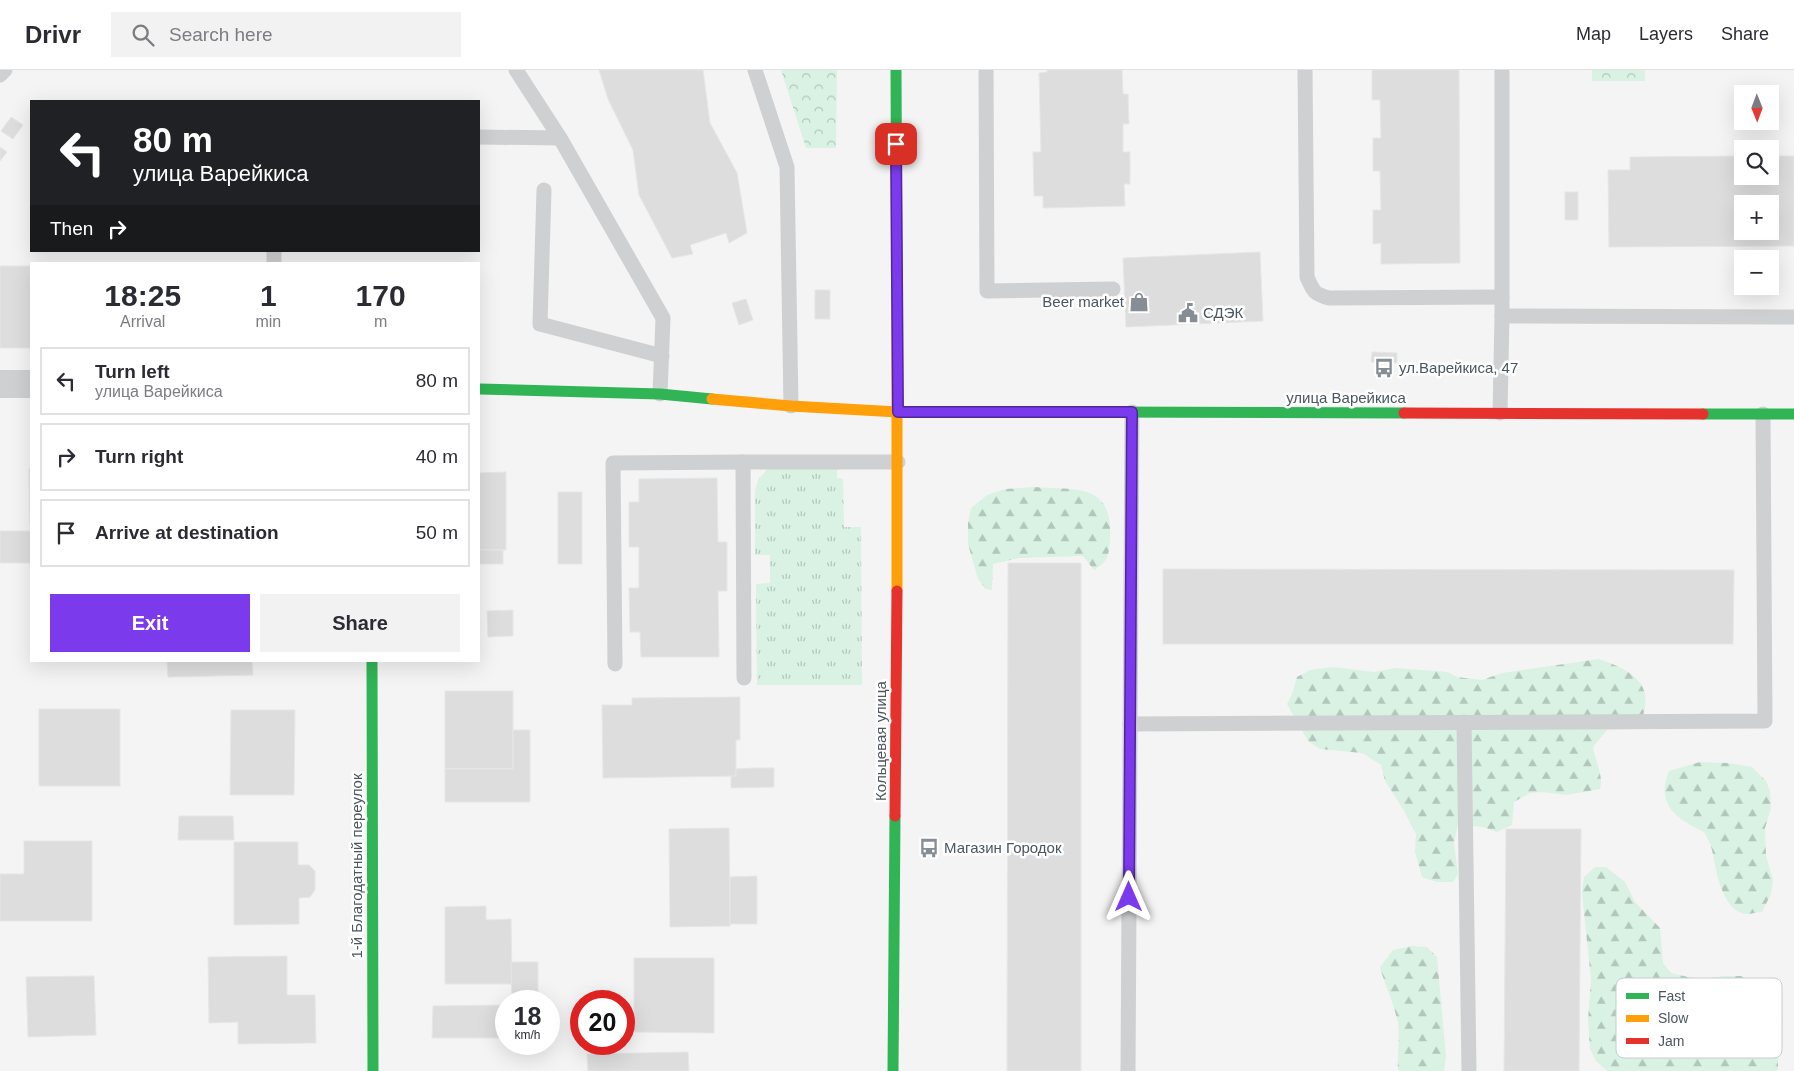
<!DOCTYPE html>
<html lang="en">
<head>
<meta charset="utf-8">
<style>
	body { margin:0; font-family:Arial,sans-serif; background:#f2f2f3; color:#2b2b33; height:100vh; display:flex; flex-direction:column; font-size:19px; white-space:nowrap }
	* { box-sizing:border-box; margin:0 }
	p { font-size:16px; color:#7c7c81 }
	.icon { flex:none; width:28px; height:28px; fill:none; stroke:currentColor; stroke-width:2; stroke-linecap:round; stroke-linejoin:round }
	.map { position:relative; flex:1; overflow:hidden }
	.panel { position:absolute; left:30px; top:192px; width:450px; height:400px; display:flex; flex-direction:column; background:#fff; border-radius:0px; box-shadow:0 5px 20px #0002 }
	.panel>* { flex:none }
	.banner { position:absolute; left:30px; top:30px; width:450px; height:152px; border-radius:0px; box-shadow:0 5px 20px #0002; background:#202124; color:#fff; overflow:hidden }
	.needle { width:32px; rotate:179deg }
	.tools { position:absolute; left:1734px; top:15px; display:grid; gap:10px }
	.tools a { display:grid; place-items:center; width:45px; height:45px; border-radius:0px; background:#fff; box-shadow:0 5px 20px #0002; font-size:25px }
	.speed { position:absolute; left:495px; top:920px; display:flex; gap:10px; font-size:25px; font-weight:700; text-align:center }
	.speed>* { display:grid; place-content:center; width:65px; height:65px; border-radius:50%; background:#fff; box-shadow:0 5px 20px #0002; line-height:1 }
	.speed small { font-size:12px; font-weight:400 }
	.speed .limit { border:8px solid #d22; background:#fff; color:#111 }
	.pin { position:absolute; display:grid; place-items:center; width:42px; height:42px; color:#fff; margin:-21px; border-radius:10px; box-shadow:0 2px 8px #0006 }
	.me { position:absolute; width:55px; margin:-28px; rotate:0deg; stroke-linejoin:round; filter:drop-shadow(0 0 4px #0008) }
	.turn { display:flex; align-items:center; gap:18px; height:105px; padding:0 20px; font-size:22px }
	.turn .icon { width:65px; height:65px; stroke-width:2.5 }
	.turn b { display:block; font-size:35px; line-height:42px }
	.then { display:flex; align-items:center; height:48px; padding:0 20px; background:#0003; gap:10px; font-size:19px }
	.eta { display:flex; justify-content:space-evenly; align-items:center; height:85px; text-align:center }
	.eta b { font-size:30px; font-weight:700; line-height:35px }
	.cta { display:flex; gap:10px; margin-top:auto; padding:10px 20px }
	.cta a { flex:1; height:58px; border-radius:0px; background:#7c3aed; color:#fff; font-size:20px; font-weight:700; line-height:58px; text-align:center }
	.cta a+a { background:#f2f2f3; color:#2b2b33 }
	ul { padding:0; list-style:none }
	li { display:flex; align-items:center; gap:15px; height:68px; margin:0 10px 8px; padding:0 10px; border:2px solid #e1e1e2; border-radius:0px }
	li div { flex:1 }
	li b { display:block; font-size:19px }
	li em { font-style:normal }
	header { display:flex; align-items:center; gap:30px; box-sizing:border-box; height:70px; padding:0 25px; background:#fff; border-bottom:1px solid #e1e1e2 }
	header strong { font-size:24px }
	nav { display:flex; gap:28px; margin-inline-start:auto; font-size:18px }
	.search { width:350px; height:45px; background:#f2f2f3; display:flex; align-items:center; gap:12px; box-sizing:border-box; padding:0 18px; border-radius:0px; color:#7c7c81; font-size:19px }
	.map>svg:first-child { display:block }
	.grass { fill:url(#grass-tufts) }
	.forest { fill:url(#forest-firs) }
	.park { fill:url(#park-crowns) }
	.building { fill:#ddddde; stroke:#e5e6e7; fill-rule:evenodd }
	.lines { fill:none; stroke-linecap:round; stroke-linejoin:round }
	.lane { stroke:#ced0d2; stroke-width:15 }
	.street { stroke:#ced0d2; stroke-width:28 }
	.fast { stroke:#30b455; stroke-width:11 }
	.slow { stroke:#ff9f0a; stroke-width:11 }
	.jam { stroke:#e5322d; stroke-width:11 }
	.route-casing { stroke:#51269a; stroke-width:12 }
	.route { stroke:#7c3aed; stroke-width:9 }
	.labels { text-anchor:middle; stroke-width:5; stroke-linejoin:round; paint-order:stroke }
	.poi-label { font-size:15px; fill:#4a5661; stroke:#fff; text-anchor:start }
	.street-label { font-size:15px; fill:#4a5661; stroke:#fff }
	.key { fill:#fff; stroke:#c9ccd0; stroke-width:1 }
	.key-label { font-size:14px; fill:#4a5661 }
</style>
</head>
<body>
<header>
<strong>Drivr</strong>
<div class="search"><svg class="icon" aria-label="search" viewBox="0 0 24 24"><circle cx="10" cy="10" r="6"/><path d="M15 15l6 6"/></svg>Search here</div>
<nav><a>Map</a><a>Layers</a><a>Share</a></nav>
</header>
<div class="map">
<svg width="1794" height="1001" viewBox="0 0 1794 1001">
	<defs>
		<pattern id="grass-tufts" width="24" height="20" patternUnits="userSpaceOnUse" patternTransform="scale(1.25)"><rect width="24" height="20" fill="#d9f2e3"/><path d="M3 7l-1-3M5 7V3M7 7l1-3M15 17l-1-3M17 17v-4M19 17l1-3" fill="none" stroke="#b2c7bb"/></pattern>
		<pattern id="forest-firs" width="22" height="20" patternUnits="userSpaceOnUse" patternTransform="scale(1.25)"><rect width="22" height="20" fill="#d9f2e3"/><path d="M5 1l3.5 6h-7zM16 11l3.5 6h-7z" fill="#b2c7bb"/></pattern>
		<pattern id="park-crowns" width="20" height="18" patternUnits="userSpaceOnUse" patternTransform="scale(1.25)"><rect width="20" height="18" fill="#d9f2e3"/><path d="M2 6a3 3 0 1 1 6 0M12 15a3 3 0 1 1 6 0" fill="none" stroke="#b2c7bb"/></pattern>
	</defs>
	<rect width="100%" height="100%" fill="#f4f4f4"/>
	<path class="grass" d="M837 396V408L843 409 844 457H861L862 615H757L756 514 770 513V485H755V421L758 410 769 397Z"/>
	<g class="forest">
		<path d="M1035 417C1077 420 1113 413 1110 468 1109 484 1109 491 1094 500L1083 486 1019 488 993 494 992 520 986 519 978 509 968 474V453L971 438 987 425 1006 419Z"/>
		<path d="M1599 589C1616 595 1641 604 1645 624 1647 635 1643 646 1640 656L1632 659 1607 660 1593 677C1595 690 1604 707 1600 719L1566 725 1542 722 1530 723 1514 732 1512 755 1497 762 1483 757 1461 755 1457 758 1454 773 1458 804 1453 812H1437L1422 807 1415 782 1416 764 1403 739 1385 711 1381 695 1362 683 1320 679 1308 671 1287 634 1292 624 1297 607 1310 600 1333 597 1374 602 1396 598 1448 602 1457 607 1482 610 1502 603Z"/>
		<path d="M1700 692 1728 693 1752 697 1766 711 1770 721 1771 738 1765 758 1766 786 1773 810 1771 824 1762 842C1757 842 1751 844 1747 844 1721 842 1716 798 1712 780 1711 774 1707 768 1704 762 1677 749 1655 735 1669 701Z"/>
		<path d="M1595 797H1606L1625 812 1635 832 1660 858 1663 893 1671 903 1701 910 1723 906H1742L1763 925 1778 932 1783 949 1778 990V1001H1607L1596 991 1590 979 1588 950 1591 910 1582 823 1584 807Z"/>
		<path d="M1412 876 1427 877 1437 887 1446 986 1444 1001H1398C1397 986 1400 968 1398 953 1394 933 1385 916 1380 897L1393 880Z"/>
	</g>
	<g class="park">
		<path d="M781 0H837L836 78H806Z"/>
		<rect x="1592" y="0" width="53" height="11"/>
	</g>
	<g class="building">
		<path d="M599 0H703L710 53 737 103 747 163 729 173 726 163 690 175 693 184 672 188 639 125 633 80 608 29Z"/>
		<path d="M1047 0H1122L1123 24H1128L1129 54H1123V82H1130V114H1124L1125 136 1043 138V126H1034L1033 82H1041L1039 3 1047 2Z"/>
		<path d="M1372 0H1459L1460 193 1381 194V173L1373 174V140H1381L1380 101H1373V68H1381L1380 30H1372Z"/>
		<path d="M11 47 23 55 13 69 1 61Z"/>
		<path d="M0 77 7 82 0 91Z"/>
		<path d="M1742 86V106H1770V86H1794V176L1609 177 1608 100H1630V87ZM1742 134H1770V161H1742Z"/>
		<rect x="1565" y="122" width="13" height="28"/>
		<path d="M1260 182 1263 251 1126 257 1123 188Z"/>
		<rect x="0" y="196" width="31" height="82"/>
		<rect x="815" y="220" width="15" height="29"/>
		<path d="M746 229 753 250 739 255 732 233Z"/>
		<path d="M1372 282 1397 283V293L1371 292Z"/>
		<path d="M29 399H31V456H30Z"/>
		<path d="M506 402V480H479V403Z"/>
		<path d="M717 408 718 472H727V521H718L719 587H641L640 562H630L629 518H639V477H629V432H639V409Z"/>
		<rect x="558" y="422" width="24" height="72"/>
		<rect x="0" y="461" width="31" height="32"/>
		<rect x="479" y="480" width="24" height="14"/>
		<path d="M1008 493H1081V1001H1007Z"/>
		<path d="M1163 499 1734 500 1733 574H1163Z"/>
		<path d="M513 540V566L488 567 487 541Z"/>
		<path d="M167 591H252L253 605 168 607Z"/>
		<rect x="445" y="621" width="68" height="78"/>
		<path d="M740 627V670H736V706L603 708 602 635H632V628Z"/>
		<rect x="39" y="639" width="81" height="77"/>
		<path d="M231 640H295L294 725H230Z"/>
		<path d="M513 660H530V732H445V699H513Z"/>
		<path d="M754 698H774V717L731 718V706H736V699Z"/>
		<path d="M179 746H233L234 770H178Z"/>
		<path d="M729 758 730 856 670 857 669 759Z"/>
		<path d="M1506 759H1581L1579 1001H1504Z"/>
		<path d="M24 771H92V851H0V804H24Z"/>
		<path d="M234 772H298V795H309L315 801V820L310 827 299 828V854L234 855Z"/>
		<path d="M757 806V854H730V807Z"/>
		<path d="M486 836V850L511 849 512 914H445V837Z"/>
		<path d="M287 886V925H315L316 973 238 974V952L209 953 208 887Z"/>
		<path d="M634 888H714V963L634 962Z"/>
		<path d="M511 892H538V931H512Z"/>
		<path d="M94 906 96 965 28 967 26 907Z"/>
		<path d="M506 935V968H432L433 936Z"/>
		<path d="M688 982 689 1001H588L587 984Z"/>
	</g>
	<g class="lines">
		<g class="lane">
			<path d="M516 0 560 68 663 248 660 324"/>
			<path d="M755 0 787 97 791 336"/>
			<path d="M986 0 987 221 1113 219"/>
			<path d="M1305 0 1307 207C1313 221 1314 224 1329 228L1502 227"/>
			<path d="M0 5 5 0"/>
			<path d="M479 67 560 68"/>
			<path d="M544 120 540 254 662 286"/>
			<path d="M274 194V181"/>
			<path d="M1502 246 1794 247"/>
			<path d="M1500 343 1502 246V0"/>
			<path d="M615 594 613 393 743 392"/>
			<path d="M744 608 743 392H898"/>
			<path d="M1464 652 1469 1001"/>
			<path d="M1130 654 1765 651 1763 344"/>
			<path d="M1128 1001 1132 342"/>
		</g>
		<path class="street" d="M0 314H31"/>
		<g class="fast">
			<path d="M896 0 897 229"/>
			<path d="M479 319 660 324 712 329"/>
			<path d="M1099 342 1404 343"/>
			<path d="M1703 344H1794"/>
			<path d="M372 591 373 1001"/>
			<path d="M893 1001 895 746"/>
		</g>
		<g class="slow">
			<path d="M712 329 791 336 898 342H1099"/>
			<path d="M897 521V229"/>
		</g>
		<g class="jam">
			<path d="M1404 343 1703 344"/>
			<path d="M895 746 897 521"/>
		</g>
	</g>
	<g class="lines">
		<defs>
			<path id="route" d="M896 74 898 342H1132L1129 827"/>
		</defs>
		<use href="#route" class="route-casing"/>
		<use href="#route" class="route"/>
	</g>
	<defs>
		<symbol id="shop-bare" viewBox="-9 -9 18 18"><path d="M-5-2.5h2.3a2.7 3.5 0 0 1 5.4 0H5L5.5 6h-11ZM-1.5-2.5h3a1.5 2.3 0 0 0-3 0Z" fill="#868d94" stroke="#fff" stroke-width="2.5" paint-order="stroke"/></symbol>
		<symbol id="civic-bare" viewBox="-9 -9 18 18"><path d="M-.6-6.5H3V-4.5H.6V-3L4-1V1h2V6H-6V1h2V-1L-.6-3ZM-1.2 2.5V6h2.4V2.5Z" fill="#868d94" stroke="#fff" stroke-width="2.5" paint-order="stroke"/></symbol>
		<symbol id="bus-bare" viewBox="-9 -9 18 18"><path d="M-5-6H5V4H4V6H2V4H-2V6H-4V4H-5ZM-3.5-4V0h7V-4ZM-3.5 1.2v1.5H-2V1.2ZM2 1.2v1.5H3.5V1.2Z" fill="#868d94" stroke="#fff" stroke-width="2.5" paint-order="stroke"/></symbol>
	</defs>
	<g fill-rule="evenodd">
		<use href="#shop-bare" x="1125" y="218" width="28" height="28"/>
		<use href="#civic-bare" x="1174" y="229" width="28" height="28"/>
		<use href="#bus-bare" x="1370" y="284" width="28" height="28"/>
		<use href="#bus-bare" x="915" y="764" width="28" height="28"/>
	</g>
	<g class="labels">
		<g class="poi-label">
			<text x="1124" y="237" text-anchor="end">Beer market</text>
			<text x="1203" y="248">СДЭК</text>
			<text x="1399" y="303">ул.Варейкиса, 47</text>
			<text x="944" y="783">Магазин Городок</text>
		</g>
		<g class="street-label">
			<text x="1346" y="333">улица Варейкиса</text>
			<text transform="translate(881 671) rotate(-90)" y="5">Кольцевая улица</text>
			<text transform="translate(357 796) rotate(-90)" y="5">1-й Благодатный переулок</text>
		</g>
	</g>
	<rect x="1616" y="908" width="166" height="80" rx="8" class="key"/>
	<rect x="1626" y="923" width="23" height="6" fill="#30b455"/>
	<rect x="1626" y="945" width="23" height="7" fill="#ff9f0a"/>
	<rect x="1626" y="968" width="23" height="6" fill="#e5322d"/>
	<g class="key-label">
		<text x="1658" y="931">Fast</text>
		<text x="1658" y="953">Slow</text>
		<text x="1658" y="976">Jam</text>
	</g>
</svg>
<div class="tools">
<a><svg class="needle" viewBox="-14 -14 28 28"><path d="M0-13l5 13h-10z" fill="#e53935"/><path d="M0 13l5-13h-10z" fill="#7c7c81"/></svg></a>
<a><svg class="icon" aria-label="search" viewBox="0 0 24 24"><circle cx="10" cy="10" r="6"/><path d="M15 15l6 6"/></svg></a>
<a>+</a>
<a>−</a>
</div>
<div class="speed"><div>18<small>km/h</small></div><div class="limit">20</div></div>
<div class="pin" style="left:896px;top:74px;background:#d93025"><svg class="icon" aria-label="arrive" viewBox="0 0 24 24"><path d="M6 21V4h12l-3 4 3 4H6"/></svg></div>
<svg class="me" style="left:1129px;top:827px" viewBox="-20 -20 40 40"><path d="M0-17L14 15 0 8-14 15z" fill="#7c3aed" stroke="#fff" stroke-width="4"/></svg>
<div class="banner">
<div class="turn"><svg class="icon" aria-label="left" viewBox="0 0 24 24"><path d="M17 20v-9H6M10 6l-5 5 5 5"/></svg><div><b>80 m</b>улица Варейкиса</div></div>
<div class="then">Then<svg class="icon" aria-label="right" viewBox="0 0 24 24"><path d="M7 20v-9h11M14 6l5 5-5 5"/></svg></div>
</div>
<section class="panel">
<div class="eta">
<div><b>18:25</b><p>Arrival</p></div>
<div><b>1</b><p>min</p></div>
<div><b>170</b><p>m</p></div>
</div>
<ul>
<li><svg class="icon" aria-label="left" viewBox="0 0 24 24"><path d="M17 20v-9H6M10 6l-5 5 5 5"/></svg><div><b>Turn left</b><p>улица Варейкиса</p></div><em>80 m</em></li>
<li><svg class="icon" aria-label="right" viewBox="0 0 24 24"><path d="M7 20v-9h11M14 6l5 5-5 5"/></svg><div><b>Turn right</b></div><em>40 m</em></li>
<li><svg class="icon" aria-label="arrive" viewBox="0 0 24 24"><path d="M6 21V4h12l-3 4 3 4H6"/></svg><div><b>Arrive at destination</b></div><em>50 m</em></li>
</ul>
<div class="cta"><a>Exit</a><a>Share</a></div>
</section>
</div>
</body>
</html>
